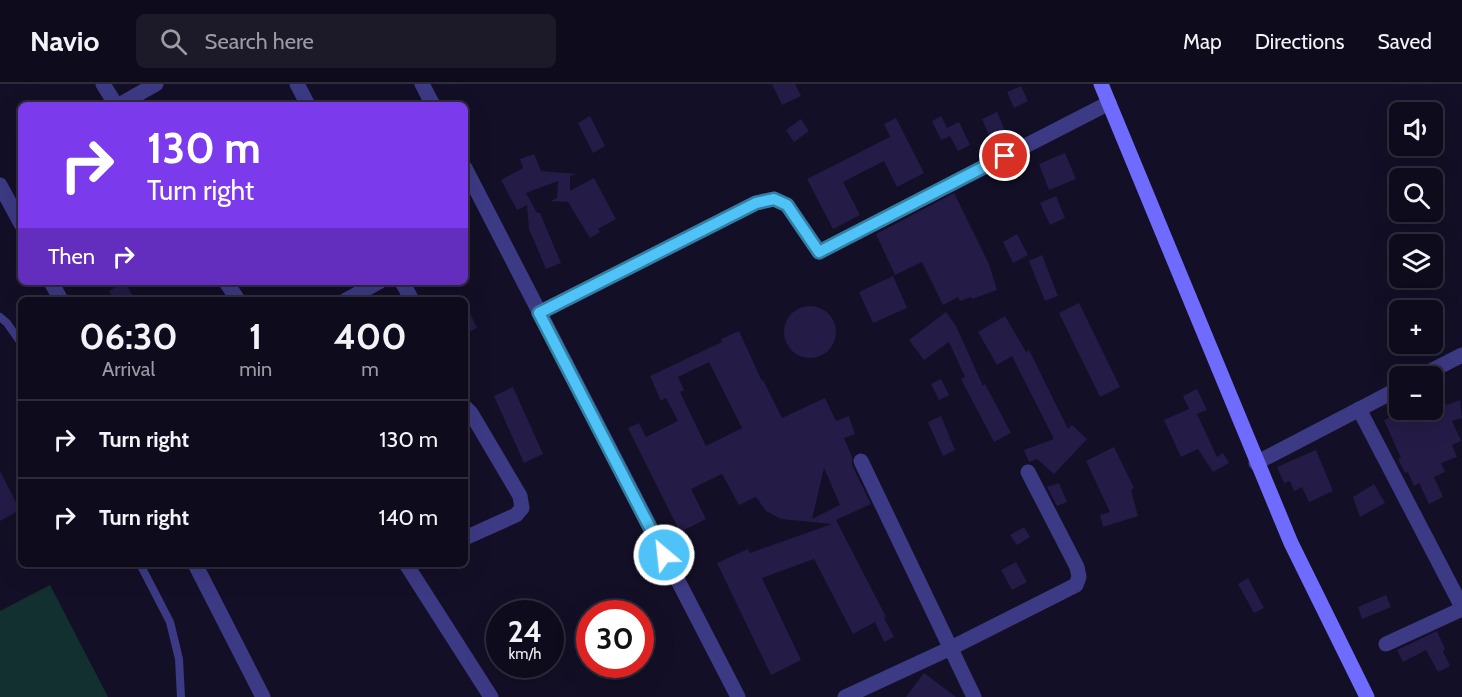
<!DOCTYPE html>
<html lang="en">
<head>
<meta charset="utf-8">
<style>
	body { margin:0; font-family:Cabin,sans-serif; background:#1c1929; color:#f1f3f6; height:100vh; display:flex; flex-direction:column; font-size:22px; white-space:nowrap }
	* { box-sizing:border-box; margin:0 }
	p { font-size:20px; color:#9b9ba3 }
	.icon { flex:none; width:33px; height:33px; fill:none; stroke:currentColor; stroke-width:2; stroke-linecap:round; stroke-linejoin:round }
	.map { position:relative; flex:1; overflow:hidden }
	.side { position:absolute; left:18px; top:213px; width:450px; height:270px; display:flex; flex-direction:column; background:#0e0b1c; border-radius:9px; box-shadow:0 6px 24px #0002,0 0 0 2px #2e2b3b }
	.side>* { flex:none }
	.top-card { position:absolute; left:18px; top:18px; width:450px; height:183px; border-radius:9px; box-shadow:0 6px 24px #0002,0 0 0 2px #2e2b3b; background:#7c3aed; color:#fff; overflow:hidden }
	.controls { position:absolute; left:1389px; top:18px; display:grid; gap:12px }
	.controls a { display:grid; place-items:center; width:54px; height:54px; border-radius:9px; background:#0e0b1c; box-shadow:0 6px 24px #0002,0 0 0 2px #2e2b3b; font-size:30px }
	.speed { position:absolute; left:486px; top:516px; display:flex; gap:12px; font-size:30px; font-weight:700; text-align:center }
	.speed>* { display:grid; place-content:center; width:78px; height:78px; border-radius:50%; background:#0e0b1c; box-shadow:0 6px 24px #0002,0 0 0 2px #2e2b3b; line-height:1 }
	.speed small { font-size:15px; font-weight:400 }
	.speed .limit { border:9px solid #d22; background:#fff; color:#111 }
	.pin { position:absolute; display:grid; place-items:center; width:51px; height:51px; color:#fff; margin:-26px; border:3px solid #fff; border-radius:50%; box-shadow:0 2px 6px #0007 }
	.me { position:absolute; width:66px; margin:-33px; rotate:332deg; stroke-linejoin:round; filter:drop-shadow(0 0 4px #0008) }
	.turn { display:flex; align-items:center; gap:21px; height:126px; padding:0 30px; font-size:27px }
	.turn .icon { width:78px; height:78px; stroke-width:2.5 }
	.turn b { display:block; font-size:42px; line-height:51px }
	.then { display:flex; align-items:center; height:57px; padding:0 30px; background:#0003; gap:12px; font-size:22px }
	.eta { display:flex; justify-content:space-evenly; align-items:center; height:102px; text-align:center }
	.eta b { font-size:36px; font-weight:700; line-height:42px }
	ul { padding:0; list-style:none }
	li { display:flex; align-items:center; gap:18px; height:78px; padding:0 30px; border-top:2px solid #2e2b3b }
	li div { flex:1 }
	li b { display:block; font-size:22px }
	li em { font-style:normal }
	header { display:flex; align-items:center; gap:36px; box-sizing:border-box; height:84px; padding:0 30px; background:#0e0b1c; border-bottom:2px solid #2e2b3b }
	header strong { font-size:28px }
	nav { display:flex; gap:33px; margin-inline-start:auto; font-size:21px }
	.search { width:420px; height:54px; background:#1c1929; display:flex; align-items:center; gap:15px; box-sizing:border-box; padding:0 21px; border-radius:9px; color:#9b9ba3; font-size:22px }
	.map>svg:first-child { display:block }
	.green { fill:#12302f }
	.building { fill:#241b47; fill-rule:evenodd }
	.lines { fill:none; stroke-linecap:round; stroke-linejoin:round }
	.lane { stroke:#3d3a85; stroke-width:8 }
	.street { stroke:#3d3a85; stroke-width:15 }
	.secondary { stroke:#6f6bff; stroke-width:15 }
	.route-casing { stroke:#337fa1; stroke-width:15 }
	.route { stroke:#4fc3f7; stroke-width:10 }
</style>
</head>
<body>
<header>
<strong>Navio</strong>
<div class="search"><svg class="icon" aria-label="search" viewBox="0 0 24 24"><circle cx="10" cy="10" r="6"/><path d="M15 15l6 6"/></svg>Search here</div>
<nav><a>Map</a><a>Directions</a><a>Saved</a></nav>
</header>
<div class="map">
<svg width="1462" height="613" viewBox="0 0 1462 613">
	<rect width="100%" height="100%" fill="#130f26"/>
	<path class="green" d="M50 501 108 613H0V527Z"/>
	<g class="building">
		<path d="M772 0H795L801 12 782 21Z"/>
		<path d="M1021 2 1028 17 1014 24 1007 8Z"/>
		<path d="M997 28 1007 51 992 58 982 35Z"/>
		<path d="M590 32 605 62 593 69 578 39Z"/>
		<path d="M941 32 947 44 959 38 970 61 958 67 950 52 941 56 932 37Z"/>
		<path d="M896 34 924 89 897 103 884 77 843 98 860 131 833 145 807 95 890 53 884 40Z"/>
		<path d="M801 35 809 47 794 58 786 46Z"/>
		<path d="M1065 69 1076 95 1049 106 1039 80Z"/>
		<path d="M534 70 541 87 577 90 570 92V107L594 94 616 135 598 145 600 148 590 154 568 118 550 117 557 114 558 97 526 109 537 129H540L561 179 546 185 529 145 527 121 517 126 501 96 523 84 520 75Z"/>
		<path d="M954 109 989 180 997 206 972 215 971 213 960 217 958 213 943 221 922 178 895 191 876 150Z"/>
		<path d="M1056 112 1065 134 1050 141 1040 119Z"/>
		<path d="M1017 150 1028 171 1013 179 1003 158Z"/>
		<path d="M1042 171 1058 212 1045 217 1029 177Z"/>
		<path d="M893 192 907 224 873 239 859 208Z"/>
		<path d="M125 198 135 216H114L109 207Z"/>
		<path d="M465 219 477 244 465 250Z"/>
		<path d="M1079 219 1120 303 1100 313 1059 229Z"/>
		<circle cx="810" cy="248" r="26"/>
		<path d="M946 228 956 242 983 302 985 300 1011 349 994 358 961 295 965 293 949 258 924 276 909 256Z"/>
		<path d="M1005 232 1026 268 1029 266 1068 345 1072 341 1087 355 1054 390 1037 375 1029 378 1024 366 1054 355 1012 272 997 281 978 248Z"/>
		<path d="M739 247 762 297 763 296 782 334 825 314 836 337 849 332 855 350 844 354 852 373V381L871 420 836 436 886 533 884 534 894 553 884 558 875 538 853 550 814 475 762 494 801 576 771 591 717 479 748 465 750 469 832 440 781 435 766 427 756 413 739 421 722 390 691 405 706 435 680 448 628 344 639 339 646 353 678 337 666 314 661 317 650 292 722 258 721 255ZM709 278 742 344 706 362 680 308 684 306 678 293ZM824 384 840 421 812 435Z"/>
		<path d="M941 295 949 311 939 316 931 300Z"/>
		<path d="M513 303 543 370 524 379 494 312Z"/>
		<path d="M1197 305 1207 326 1197 330 1217 373 1223 369 1229 379 1213 388 1198 365 1181 373 1164 336 1189 325 1183 312Z"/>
		<path d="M1441 308 1446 321 1460 316 1462 334 1452 337 1461 357 1452 361 1457 373 1441 379 1445 388 1434 393 1443 413 1429 420 1419 399 1414 402 1408 388 1405 389 1398 375 1401 374 1384 336 1408 326H1432V311Z"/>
		<path d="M941 332 955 366 943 372 928 338Z"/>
		<path d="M1114 363 1134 404 1131 406 1138 432 1103 443 1100 431 1110 428 1086 377Z"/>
		<path d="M1316 366 1333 407 1309 418 1302 403 1294 407 1290 397 1284 399 1277 383Z"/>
		<path d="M0 387 20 426 0 437Z"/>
		<path d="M1059 399 1067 418 1057 422 1047 403Z"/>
		<path d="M1374 400 1385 419 1360 433 1353 413Z"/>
		<path d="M1024 443 1030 453 1017 461 1010 451Z"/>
		<path d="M1016 478 1027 498 1012 506 1001 486Z"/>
		<path d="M1248 494 1264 524 1254 529 1238 500Z"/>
		<path d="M1386 511 1391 523 1362 535 1358 523Z"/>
		<path d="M1437 547 1445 565 1443 567 1450 582 1438 588 1426 566 1403 578 1397 566Z"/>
		<path d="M924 589 956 613H906Z"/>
	</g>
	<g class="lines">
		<g class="lane">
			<path d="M0 233 7 239 21 259"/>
			<path d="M140 480 170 538 179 575 181 613"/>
		</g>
		<g class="street">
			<path d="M103 0 116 21"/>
			<path d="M297 0 308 21"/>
			<path d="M422 0 433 21"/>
			<path d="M119 21 156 0"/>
			<path d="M465 84 738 613"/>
			<path d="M0 101 21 140"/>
			<path d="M51 198 61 216"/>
			<path d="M226 198 238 216"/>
			<path d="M402 198 412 216"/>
			<path d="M346 216 379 198"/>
			<path d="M539 229 756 119 774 115 787 121 819 168 1109 19"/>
			<path d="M1421 292 1462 271"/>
			<path d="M465 323 471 329 520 412 522 424 516 431 465 454"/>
			<path d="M1359 325 1462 523"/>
			<path d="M861 377 974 613"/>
			<path d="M1256 379 1400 304"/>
			<path d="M195 480 263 613"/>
			<path d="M406 480 491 613"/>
			<path d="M1386 560 1462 525"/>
			<path d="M845 613 951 564 1076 501 1079 493 1077 483 1028 388"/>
		</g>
		<path class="secondary" d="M1101 0 1291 459 1367 613"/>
	</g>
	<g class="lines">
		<defs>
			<path id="route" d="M664 471 539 229 756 119 774 115 787 121 819 168 1005 72"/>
		</defs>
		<use href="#route" class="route-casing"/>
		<use href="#route" class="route"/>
	</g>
</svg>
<div class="controls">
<a><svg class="icon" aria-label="sound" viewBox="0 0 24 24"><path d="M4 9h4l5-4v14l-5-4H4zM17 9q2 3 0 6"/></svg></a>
<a><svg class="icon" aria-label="search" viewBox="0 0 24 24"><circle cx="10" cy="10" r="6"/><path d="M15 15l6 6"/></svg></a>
<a><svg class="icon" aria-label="layers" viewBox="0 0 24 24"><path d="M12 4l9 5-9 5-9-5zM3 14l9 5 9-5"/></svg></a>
<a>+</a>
<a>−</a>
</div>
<div class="speed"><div>24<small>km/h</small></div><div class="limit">30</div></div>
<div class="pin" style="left:1005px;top:72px;background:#d93025"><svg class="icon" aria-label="arrive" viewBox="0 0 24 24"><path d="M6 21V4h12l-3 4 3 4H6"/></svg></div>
<svg class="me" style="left:664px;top:471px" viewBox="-20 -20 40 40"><circle r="17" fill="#4fc3f7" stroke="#fff" stroke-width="3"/><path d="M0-11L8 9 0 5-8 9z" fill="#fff"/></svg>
<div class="top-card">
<div class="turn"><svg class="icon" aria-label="right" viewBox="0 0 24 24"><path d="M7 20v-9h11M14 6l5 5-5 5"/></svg><div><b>130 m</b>Turn right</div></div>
<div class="then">Then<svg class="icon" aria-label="right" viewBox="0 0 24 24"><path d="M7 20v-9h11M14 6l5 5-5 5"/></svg></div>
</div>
<section class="side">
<div class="eta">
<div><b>06:30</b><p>Arrival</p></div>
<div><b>1</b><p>min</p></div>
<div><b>400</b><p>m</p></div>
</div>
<ul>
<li><svg class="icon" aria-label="right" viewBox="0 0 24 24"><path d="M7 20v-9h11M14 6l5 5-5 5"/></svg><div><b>Turn right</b></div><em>130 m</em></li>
<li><svg class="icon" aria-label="right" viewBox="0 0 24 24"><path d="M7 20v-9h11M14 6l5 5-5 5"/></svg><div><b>Turn right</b></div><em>140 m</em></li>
</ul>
</section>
</div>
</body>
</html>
